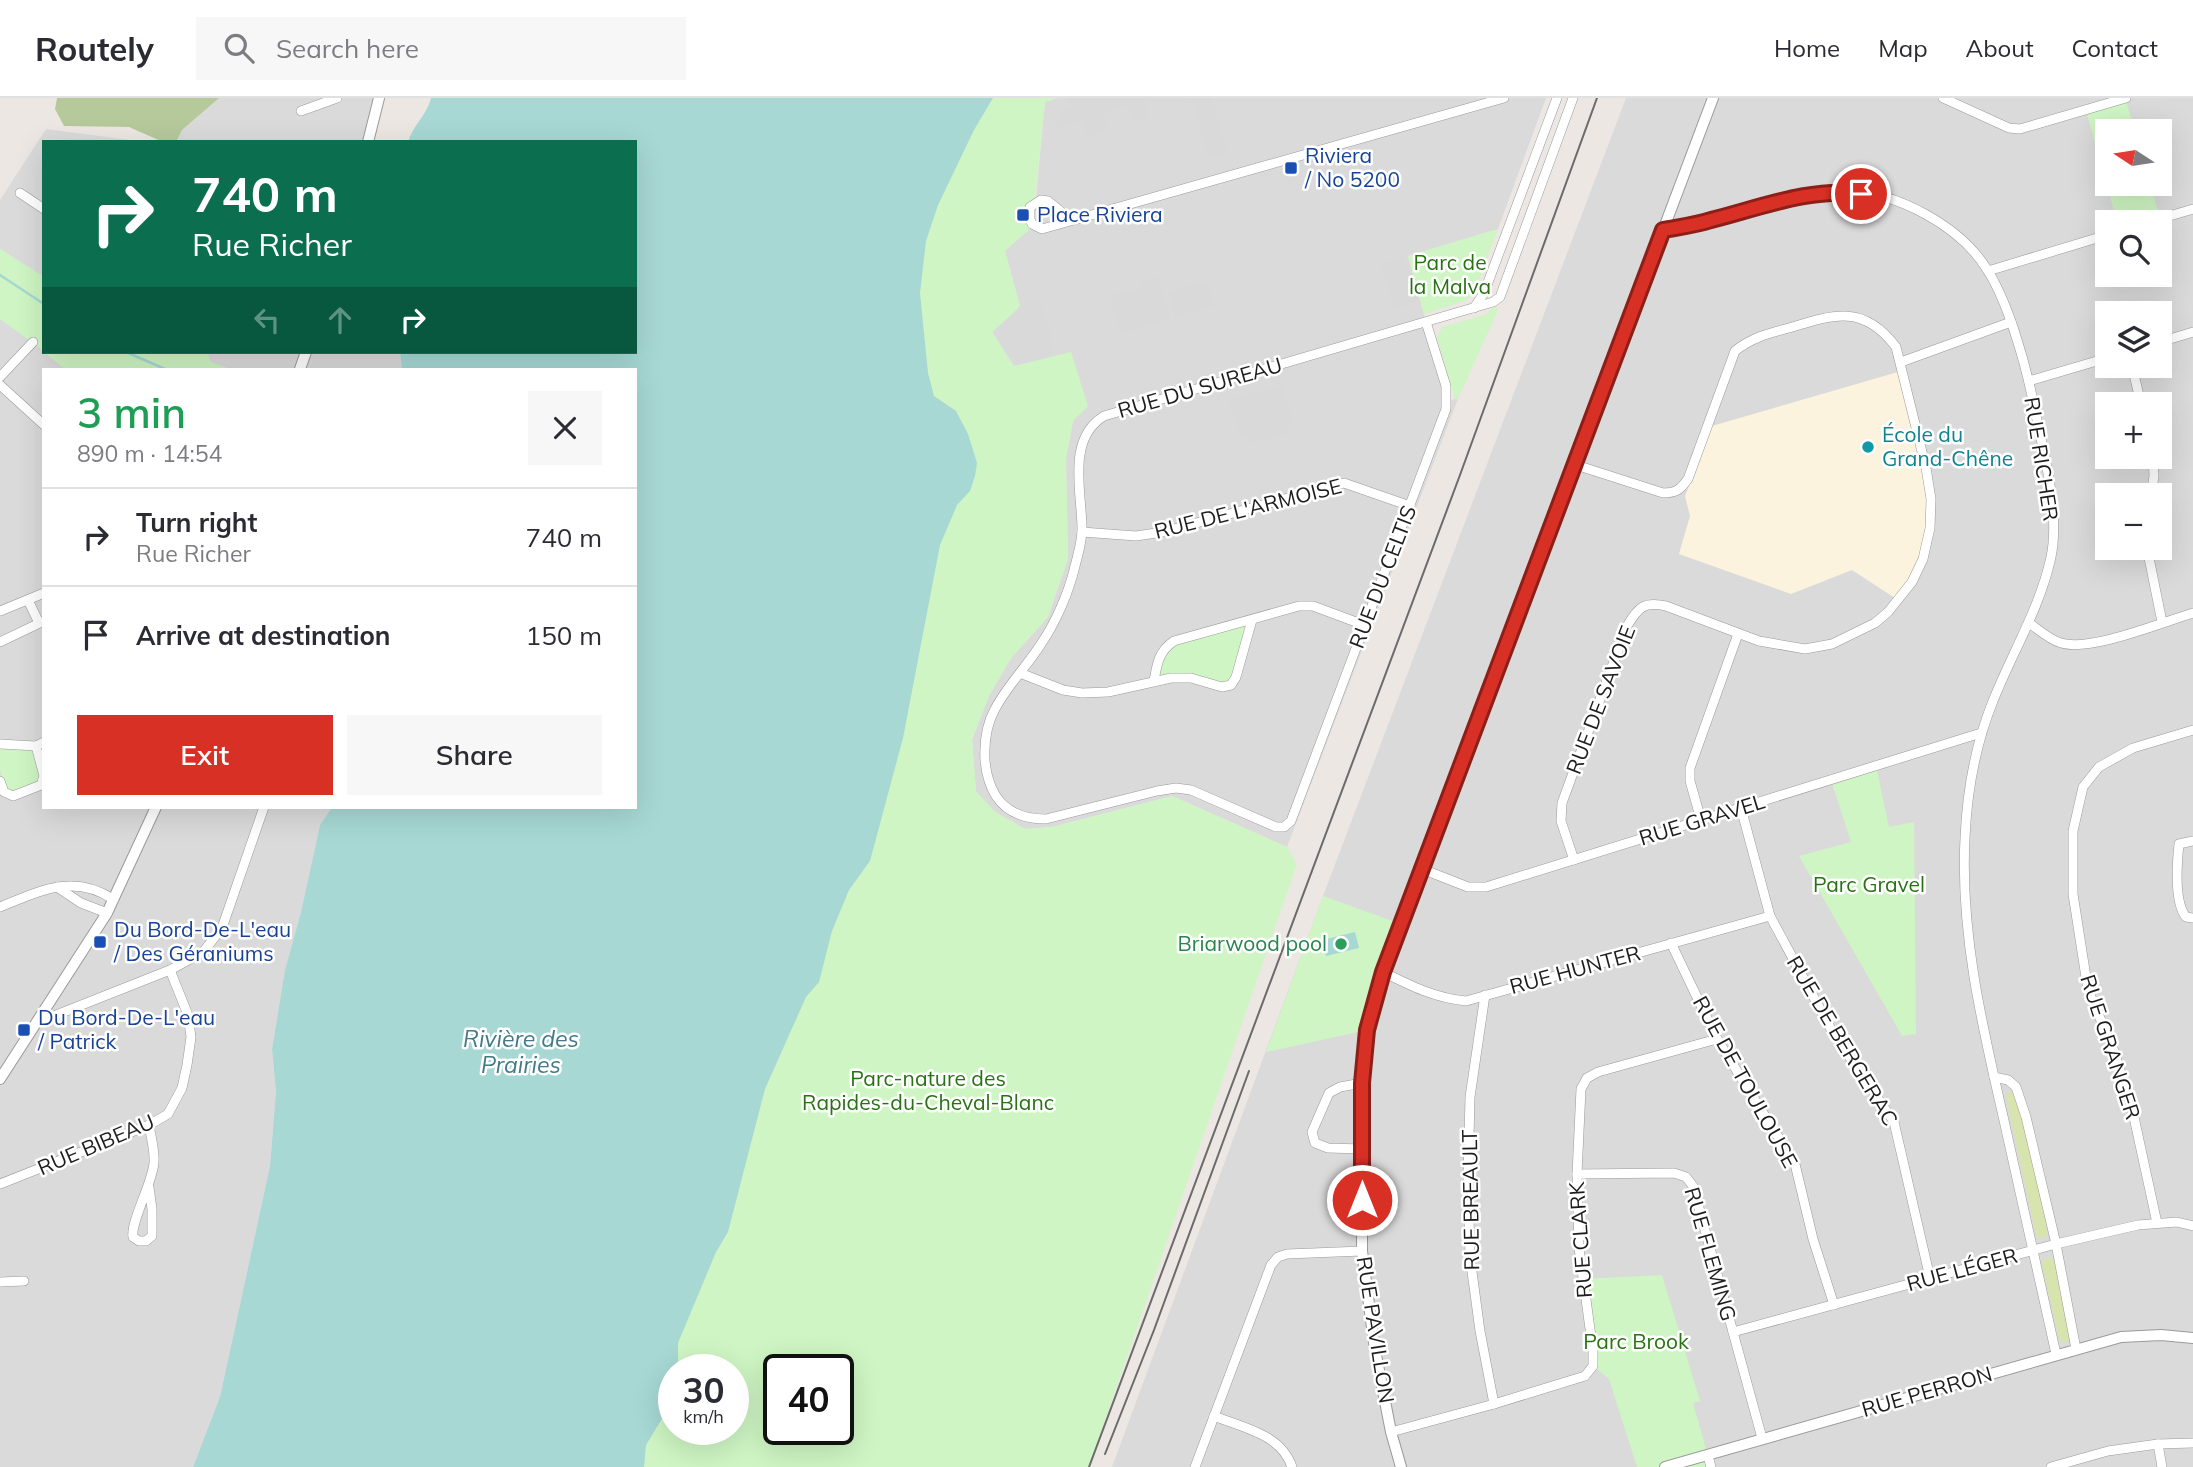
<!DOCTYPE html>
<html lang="en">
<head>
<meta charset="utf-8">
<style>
	body { margin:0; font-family:Mulish,sans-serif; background:#f7f7f7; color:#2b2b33; height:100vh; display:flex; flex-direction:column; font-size:26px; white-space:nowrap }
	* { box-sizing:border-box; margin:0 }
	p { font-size:23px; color:#7c7c81 }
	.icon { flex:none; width:38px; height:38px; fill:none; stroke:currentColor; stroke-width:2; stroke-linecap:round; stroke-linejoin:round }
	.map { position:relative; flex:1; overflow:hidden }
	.details { position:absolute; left:42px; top:270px; width:595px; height:441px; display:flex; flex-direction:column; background:#fff; border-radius:0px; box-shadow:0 7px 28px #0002 }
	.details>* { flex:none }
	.hud { position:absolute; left:42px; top:42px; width:595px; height:214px; border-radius:0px; box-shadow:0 7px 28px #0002; background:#0b6e4f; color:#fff; overflow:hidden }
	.needle { width:46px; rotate:282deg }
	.buttons { position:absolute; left:2095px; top:21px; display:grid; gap:14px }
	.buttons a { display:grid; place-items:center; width:77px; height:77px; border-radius:0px; background:#fff; box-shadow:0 7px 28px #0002; font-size:35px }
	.speed { position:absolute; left:658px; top:1256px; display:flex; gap:14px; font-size:35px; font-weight:700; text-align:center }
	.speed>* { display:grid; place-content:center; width:91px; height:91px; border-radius:50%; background:#fff; box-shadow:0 7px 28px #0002; line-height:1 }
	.speed small { font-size:18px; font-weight:400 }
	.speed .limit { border:4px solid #111; border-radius:10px; background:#fff; color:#111 }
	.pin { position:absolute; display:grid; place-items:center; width:60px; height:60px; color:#fff; margin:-30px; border:4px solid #fff; border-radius:50%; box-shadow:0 2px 7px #0007 }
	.me { position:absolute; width:77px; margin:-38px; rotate:0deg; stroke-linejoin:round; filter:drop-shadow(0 0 5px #0008) }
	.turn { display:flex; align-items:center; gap:24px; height:147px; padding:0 35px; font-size:32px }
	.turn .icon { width:91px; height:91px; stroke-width:2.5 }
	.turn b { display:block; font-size:49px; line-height:60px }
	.lanes { display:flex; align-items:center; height:66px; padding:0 35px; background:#0003; justify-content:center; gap:35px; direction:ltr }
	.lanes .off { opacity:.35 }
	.round { display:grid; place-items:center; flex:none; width:74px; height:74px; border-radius:0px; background:#f7f7f7 }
	.head { display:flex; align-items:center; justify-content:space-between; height:119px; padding:0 35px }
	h1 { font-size:42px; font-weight:600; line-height:52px; color:#1e9e55 }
	.button { display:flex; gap:14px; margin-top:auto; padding:14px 35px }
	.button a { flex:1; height:80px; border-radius:0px; background:#d93025; color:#fff; font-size:28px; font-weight:600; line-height:80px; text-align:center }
	.button a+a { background:#f7f7f7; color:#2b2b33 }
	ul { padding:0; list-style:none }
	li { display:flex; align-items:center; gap:21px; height:98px; padding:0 35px; border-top:2px solid #e1e1e2 }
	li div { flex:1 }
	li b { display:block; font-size:26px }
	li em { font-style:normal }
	header { display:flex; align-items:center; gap:42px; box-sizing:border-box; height:98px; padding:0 35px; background:#fff; border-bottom:2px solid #e1e1e2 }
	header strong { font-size:33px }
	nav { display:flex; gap:38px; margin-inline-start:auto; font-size:24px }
	.search { width:490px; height:63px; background:#f7f7f7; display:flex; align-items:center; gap:18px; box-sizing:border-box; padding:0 24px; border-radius:0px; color:#7c7c81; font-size:26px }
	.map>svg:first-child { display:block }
	.residential { fill:#dbdada; fill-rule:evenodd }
	.education { fill:#fcf3de }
	.grass { fill:#d8e4ad }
	.forest { fill:#b6c99b }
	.park { fill:#cef5c3; fill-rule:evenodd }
	.parking { fill:#d9d9d9 }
	.water { fill:#a7d8d4 }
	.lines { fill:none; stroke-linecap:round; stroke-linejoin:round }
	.stream { stroke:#a7d8d4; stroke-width:2.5 }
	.minor-casing { stroke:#9a9a9a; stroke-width:10 }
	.tertiary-casing { stroke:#9a9a9a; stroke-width:12 }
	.minor { stroke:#fff; stroke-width:9 }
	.tertiary { stroke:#fff; stroke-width:10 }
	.tram { stroke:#6b6b6b; stroke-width:2 }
	.route-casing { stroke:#8d1f18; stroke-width:18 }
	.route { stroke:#d93025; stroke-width:12 }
	.transit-dot { fill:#1a4fb4; stroke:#fff; stroke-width:2.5 }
	.culture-dot { fill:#0f9aa8; stroke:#fff; stroke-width:2.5 }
	.leisure-dot { fill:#2e9e5b; stroke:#fff; stroke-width:2.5 }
	.labels { text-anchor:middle; stroke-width:5; stroke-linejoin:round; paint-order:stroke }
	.transit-label { font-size:21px; fill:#164399; stroke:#fff; text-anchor:start }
	.park-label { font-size:21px; fill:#287214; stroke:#fff }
	.street-label { font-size:21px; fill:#1d1d1d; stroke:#fff }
	.culture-label { font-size:21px; fill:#0d838f; stroke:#fff; text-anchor:start }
	.leisure-label { font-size:21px; fill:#27864d; stroke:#fff; text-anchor:end }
	.water-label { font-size:23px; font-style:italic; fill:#447987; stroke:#fff }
</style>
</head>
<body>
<header>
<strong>Routely</strong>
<div class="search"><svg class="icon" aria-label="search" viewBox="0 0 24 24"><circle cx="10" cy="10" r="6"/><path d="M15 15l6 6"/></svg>Search here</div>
<nav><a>Home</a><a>Map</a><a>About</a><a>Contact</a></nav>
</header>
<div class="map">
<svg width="2193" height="1369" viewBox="0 0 2193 1369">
	<rect width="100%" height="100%" fill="#ede7e4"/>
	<g class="residential">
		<path d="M219 0H374L364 44H176L182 32Z"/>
		<path d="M1058 0H1546L1498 131 1408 158 1448 302 1458 301 1287 749 1172 698 1052 729 1025 731 995 714 976 694 972 642 989 598 1011 560 1048 519 1068 461 1066 360 1073 323 1026 266 1014 269 992 234 1020 208 1005 153 1036 100 1045 3Z"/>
		<path d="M1626 0H2193V1369H1112L1323 798ZM2107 33H2160V86H2107ZM2107 124H2160V177H2107ZM2107 215H2160V268H2107ZM2107 306H2160V359H2107ZM2107 397H2160V450H2107Z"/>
		<path d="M46 31 145 44H44V179L0 151V102Z"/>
		<path d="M0 221 33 244 65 271H44V709H332L320 727 301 814 285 872 272 951 276 993 270 1068 220 1299 193 1369H0Z"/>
		<path d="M207 254H400L402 271H229L210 264Z"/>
	</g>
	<path class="education" d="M1898 274 1931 401 1923 461 1898 502 1852 472 1791 496 1679 456 1690 418 1685 398 1712 328Z"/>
	<g class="grass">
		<path d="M2010 993 2014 995 2024 1028 2048 1135 2044 1140H2039L2036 1137 2006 998Z"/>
		<path d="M2049 1159 2055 1164 2071 1239 2066 1245 2062 1244 2059 1240 2042 1167 2043 1162Z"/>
	</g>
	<path class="forest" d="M57 0H219L182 32 176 44H163L129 29 64 28 55 11Z"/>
	<g class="park">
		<path d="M925 0H1058L1045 4 1032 129 1005 153 1020 209 992 234 1014 268 1071 254 1088 308 1073 323 1066 360 1068 460 1048 519 1011 560 989 598 972 641 976 693 995 714 1025 731 1052 729 1172 698 1287 749 1297 766 1089 1369H543ZM674 1272H733V1332H674ZM779 1272H838V1332H779Z"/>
		<path d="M2125 0 2135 33H2107V86H2150L2160 121 2149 124H2117L2086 12Z"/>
		<path d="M1498 131 1474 196 1465 203 1424 216 1408 158Z"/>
		<path d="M0 151 44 179V253L0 221Z"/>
		<path d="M1496 208 1498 212 1458 301H1455L1437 239 1442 229 1484 217Z"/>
		<path d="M44 254H207L211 264 229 271H65Z"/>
		<path d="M1252 522 1231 587 1191 580 1154 583 1165 549Z"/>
		<path d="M0 651 33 652 39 677 37 684 14 694 6 691 0 673Z"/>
		<path d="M1876 668 1889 729 1914 724 1916 936 1902 938 1799 758 1851 744 1831 682Z"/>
		<path d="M1323 798 1401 826 1367 932 1266 954Z"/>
		<path d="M1662 1177 1700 1303 1693 1305 1711 1369H1637L1609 1281 1593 1268 1582 1181Z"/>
	</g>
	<g class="parking">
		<path d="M1073 0H1149L1143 2 1148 19 1133 24 1127 7 1103 14 1108 32 1087 39 1082 22 1059 29 1057 21 1062 11 1071 8 1069 1Z"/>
		<path d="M1185 0H1212L1228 55 1209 61 1193 4 1186 6Z"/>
		<path d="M1404 159 1418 205 1395 212 1381 166Z"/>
		<path d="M1158 179 1171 221 1121 236 1110 198 1142 189 1141 184Z"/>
		<path d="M1207 183 1214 207 1176 219 1168 195Z"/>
		<path d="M1040 199 1055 256 1018 266 1001 246 997 232 1024 204Z"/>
		<path d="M1283 287 1294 325 1288 327 1290 334 1250 346 1248 339 1241 341 1229 302Z"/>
	</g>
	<g class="water">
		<path d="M431 0H993L974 32 938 107 926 143 920 195 928 275 934 298 956 313 968 336 977 365 975 378 970 393 957 407 940 447 903 640 870 763 849 792 832 833 819 884 806 899 765 991 728 1134 716 1154 678 1245V1272H674V1301L646 1347 644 1369H193L220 1299 270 1068 276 993 272 951 285 872 301 814 320 727 332 709H635V271H402L400 254H635V44H408C413 27 427 17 431 0Z"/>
		<path d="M1355 834 1359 850 1326 858 1322 842Z"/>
	</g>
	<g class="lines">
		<g class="stream">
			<path d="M0 177 44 206"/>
			<path d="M126 254 165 271"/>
		</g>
		<defs>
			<g id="minor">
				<path d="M1943 0 2009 30 2020 31 2126 0"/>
				<path d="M301 13 337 0"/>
				<path d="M20 95 44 111"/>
				<path d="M1070 121 1048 103 1041 102 1030 109V121L1032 126 1042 131 1504 0"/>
				<path d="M2149 124 2193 111"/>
				<path d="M1663 132C1680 128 1697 126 1714 122 1748 113 1780 102 1815 97 1824 96 1835 93 1844 93 1896 93 1961 128 1988 173 2008 205 2024 261 2032 298 2041 346 2061 411 2051 459 2040 510 2012 555 1993 603 1976 645 1967 694 1965 740 1960 834 1982 927 2003 1018 2021 1097 2038 1177 2056 1256"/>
				<path d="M1988 173 2107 137"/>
				<path d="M1474 210 1484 195 1557 0"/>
				<path d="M1426 224 1446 288V311L1291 723 1284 729H1276L1191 692 1176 690 1157 693 1046 721C1008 721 989 701 985 663 984 645 986 627 995 611 1007 588 1027 568 1041 546 1056 524 1069 494 1075 468 1078 457 1082 443 1082 431 1082 395 1066 341 1104 318L1493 204 1500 199 1573 0"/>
				<path d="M2160 244 2193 234"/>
				<path d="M1901 264 2011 224"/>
				<path d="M2132 268 2141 306"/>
				<path d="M0 279 33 244"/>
				<path d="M2029 283 2107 260"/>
				<path d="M0 287 44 327"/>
				<path d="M2151 397 2154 378 2153 359"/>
				<path d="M1082 434 1136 438 1163 434 1344 385 1410 408"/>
				<path d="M2147 450 2162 524"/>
				<path d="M28 502 39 525"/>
				<path d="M0 513 44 495"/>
				<path d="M2029 525C2039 532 2050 542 2061 545 2090 554 2163 524 2193 515"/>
				<path d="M0 544 44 523"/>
				<path d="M1020 575 1063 592 1082 595 1108 594 1171 580H1191L1222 589 1231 587 1236 579 1252 522"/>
				<path d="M1154 583C1157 565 1159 553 1174 543L1299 508H1313L1364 527"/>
				<path d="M0 646 36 648 44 644"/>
				<path d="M0 683 4 694 13 698 41 687 44 678 36 648"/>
				<path d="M1741 710 1770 818 1833 935 1894 1024 1930 1180"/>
				<path d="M1701 722 1690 683V670L1738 536"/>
				<path d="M2193 743 2179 746C2177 765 2174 804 2186 819L2193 820"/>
				<path d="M1574 762 1561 723 1562 705 1627 528C1638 510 1643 503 1666 508L1759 543 1805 551 1832 546 1875 525 1888 514 1912 484 1923 461 1930 430 1931 401 1926 370 1896 249C1864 206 1834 216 1789 230 1769 235 1751 240 1735 253L1688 381C1680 392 1676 395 1663 395L1576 367"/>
				<path d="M1422 771 1468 789H1486L1981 635"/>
				<path d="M57 789 81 805 107 815"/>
				<path d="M0 809C40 793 73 775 113 801"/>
				<path d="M1671 845 1717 941 1795 1066 1813 1141 1834 1207"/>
				<path d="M1383 874C1411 888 1435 900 1466 903L1770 818"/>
				<path d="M1485 897 1470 999 1468 1082 1470 1159 1480 1233 1494 1306"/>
				<path d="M36 925 170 872 203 854 222 830 264 709"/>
				<path d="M1994 979 2008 982 2016 989 2026 1019 2056 1146 2076 1251"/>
				<path d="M1362 985 1340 989 1329 995 1312 1034 1315 1045 1328 1050 1362 1051"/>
				<path d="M149 1027C151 1039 155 1053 154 1065 152 1086 130 1125 133 1139L139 1143H146L152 1138V1111L149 1089"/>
				<path d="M1577 1076 1674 1075 1686 1079 1693 1088 1762 1340"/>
				<path d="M0 1086 149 1027 168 1016 182 990 187 967 191 939 188 917 170 872"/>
				<path d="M2157 1125 2132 1010 2114 953 2088 892 2073 796V733L2083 689 2099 669 2133 650 2193 632"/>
				<path d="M0 1184 24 1183"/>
				<path d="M1733 1234 2056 1146 2138 1127 2177 1124 2193 1128"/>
				<path d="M1214 1318C1244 1330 1281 1336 1292 1369"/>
				<path d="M1391 1334 1494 1306 1585 1278 1593 1268V1253L1579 1150 1577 1076 1581 991 1587 980 1598 974 1717 941"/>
				<path d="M2158 1346 2162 1369"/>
				<path d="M1708 1358 1711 1369"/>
				<path d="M1195 1369 1271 1167 1278 1159 1287 1156 1362 1153"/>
				<path d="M2051 1369 2108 1353 2158 1346 2193 1345"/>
			</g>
			<g id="tertiary">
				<path d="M368 44 379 0"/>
				<path d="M300 271 306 254"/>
				<path d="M0 981 107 815 156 709"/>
				<path d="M1401 1369 1391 1334 1375 1252 1362 1153V985L1367 932 1383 874 1713 0"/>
				<path d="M1665 1369 2121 1239 2161 1237 2193 1240"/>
			</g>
		</defs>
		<use href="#minor" class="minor-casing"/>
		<use href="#tertiary" class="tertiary-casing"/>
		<use href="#minor" class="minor"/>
		<use href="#tertiary" class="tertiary"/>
		<g class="tram">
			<path d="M1105 1356 1154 1232 1249 973"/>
			<path d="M1089 1369 1460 377 1597 0"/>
		</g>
	</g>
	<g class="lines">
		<defs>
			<path id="route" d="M1362 1102V985L1367 932 1383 874 1663 132C1679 129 1696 127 1711 122 1759 110 1811 89 1861 96"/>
		</defs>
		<use href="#route" class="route-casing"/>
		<use href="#route" class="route"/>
	</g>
	<g class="transit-dot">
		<rect x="1284" y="63" width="14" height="14" rx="3.5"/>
		<rect x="1016" y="110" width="14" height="14" rx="3.5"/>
		<rect x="93" y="837" width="14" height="14" rx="3.5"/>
		<rect x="17" y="925" width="14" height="14" rx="3.5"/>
	</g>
	<circle class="culture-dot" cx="1868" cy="349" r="7"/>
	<circle class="leisure-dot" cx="1341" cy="846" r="7"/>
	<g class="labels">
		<g class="transit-label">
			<text x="1305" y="65">Riviera<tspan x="1305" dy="24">/ No 5200</tspan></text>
			<text x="1037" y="124">Place Riviera</text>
			<text x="114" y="839">Du Bord-De-L'eau<tspan x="114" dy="24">/ Des Géraniums</tspan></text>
			<text x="38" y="927">Du Bord-De-L'eau<tspan x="38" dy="24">/ Patrick</tspan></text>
		</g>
		<g class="park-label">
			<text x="1450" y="172">Parc de<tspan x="1450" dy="24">la Malva</tspan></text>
			<text x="1869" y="794">Parc Gravel</text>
			<text x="928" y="988">Parc-nature des<tspan x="928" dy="24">Rapides-du-Cheval-Blanc</tspan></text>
			<text x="1636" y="1251">Parc Brook</text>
		</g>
		<g class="street-label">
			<text transform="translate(1200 290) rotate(-16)" y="7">RUE DU SUREAU</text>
			<text transform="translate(2041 361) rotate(81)" y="7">RUE RICHER</text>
			<text transform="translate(1248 411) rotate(-14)" y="7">RUE DE L'ARMOISE</text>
			<text transform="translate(1383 479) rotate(-69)" y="7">RUE DU CELTIS</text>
			<text transform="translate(1601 602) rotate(-69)" y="7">RUE DE SAVOIE</text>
			<text transform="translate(1702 722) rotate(-17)" y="7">RUE GRAVEL</text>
			<text transform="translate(1575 872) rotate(-15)" y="7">RUE HUNTER</text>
			<text transform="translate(1842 943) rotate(59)" y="7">RUE DE BERGERAC</text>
			<text transform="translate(2110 949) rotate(72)" y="7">RUE GRANGER</text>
			<text transform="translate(1745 984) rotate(61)" y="7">RUE DE TOULOUSE</text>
			<text transform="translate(96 1047) rotate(-23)" y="7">RUE BIBEAU</text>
			<text transform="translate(1471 1102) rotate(-91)" y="7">RUE BREAULT</text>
			<text transform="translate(1581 1142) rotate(-94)" y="7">RUE CLARK</text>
			<text transform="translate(1710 1156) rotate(74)" y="7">RUE FLEMING</text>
			<text transform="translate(1962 1172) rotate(-15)" y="7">RUE LÉGER</text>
			<text transform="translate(1375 1232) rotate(81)" y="7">RUE PAVILLON</text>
			<text transform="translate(1927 1294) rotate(-16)" y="7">RUE PERRON</text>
		</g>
		<g class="culture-label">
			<text x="1882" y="344">École du<tspan x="1882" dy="24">Grand-Chêne</tspan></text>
		</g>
		<g class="leisure-label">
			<text x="1327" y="853">Briarwood pool</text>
		</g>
		<g class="water-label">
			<text x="521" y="949">Rivière des<tspan x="521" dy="26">Prairies</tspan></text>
		</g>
	</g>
</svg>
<div class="buttons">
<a><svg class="needle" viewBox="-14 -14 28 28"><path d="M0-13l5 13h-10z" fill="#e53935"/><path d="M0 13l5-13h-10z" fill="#7c7c81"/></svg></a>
<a><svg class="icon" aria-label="search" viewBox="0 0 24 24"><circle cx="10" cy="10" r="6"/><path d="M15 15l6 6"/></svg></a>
<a><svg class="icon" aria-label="layers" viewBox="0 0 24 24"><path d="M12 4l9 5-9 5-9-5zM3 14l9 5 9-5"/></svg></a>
<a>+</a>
<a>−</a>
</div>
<div class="speed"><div>30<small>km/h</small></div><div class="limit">40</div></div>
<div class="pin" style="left:1861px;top:96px;background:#d93025"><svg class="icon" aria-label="arrive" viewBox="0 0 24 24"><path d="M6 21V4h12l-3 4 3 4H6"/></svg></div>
<svg class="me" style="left:1362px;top:1102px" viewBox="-20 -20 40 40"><circle r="17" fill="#d93025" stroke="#fff" stroke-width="3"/><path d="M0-11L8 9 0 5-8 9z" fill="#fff"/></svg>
<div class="hud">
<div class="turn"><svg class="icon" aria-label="right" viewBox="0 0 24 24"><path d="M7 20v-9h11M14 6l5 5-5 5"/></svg><div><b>740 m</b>Rue Richer</div></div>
<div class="lanes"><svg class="icon off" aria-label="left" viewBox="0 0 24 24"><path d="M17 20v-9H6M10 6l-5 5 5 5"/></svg><svg class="icon off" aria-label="ahead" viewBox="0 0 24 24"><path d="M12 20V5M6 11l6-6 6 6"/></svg><svg class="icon" aria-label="right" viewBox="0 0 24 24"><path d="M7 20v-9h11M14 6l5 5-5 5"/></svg></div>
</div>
<section class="details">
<div class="head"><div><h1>3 min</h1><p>890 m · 14:54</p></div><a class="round"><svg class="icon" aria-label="close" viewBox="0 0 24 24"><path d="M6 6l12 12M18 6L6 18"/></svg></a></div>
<ul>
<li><svg class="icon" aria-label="right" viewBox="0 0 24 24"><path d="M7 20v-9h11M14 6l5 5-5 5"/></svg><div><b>Turn right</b><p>Rue Richer</p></div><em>740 m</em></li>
<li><svg class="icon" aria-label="arrive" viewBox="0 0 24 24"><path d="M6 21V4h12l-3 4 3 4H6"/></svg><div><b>Arrive at destination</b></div><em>150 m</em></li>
</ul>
<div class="button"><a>Exit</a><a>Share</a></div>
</section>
</div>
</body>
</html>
